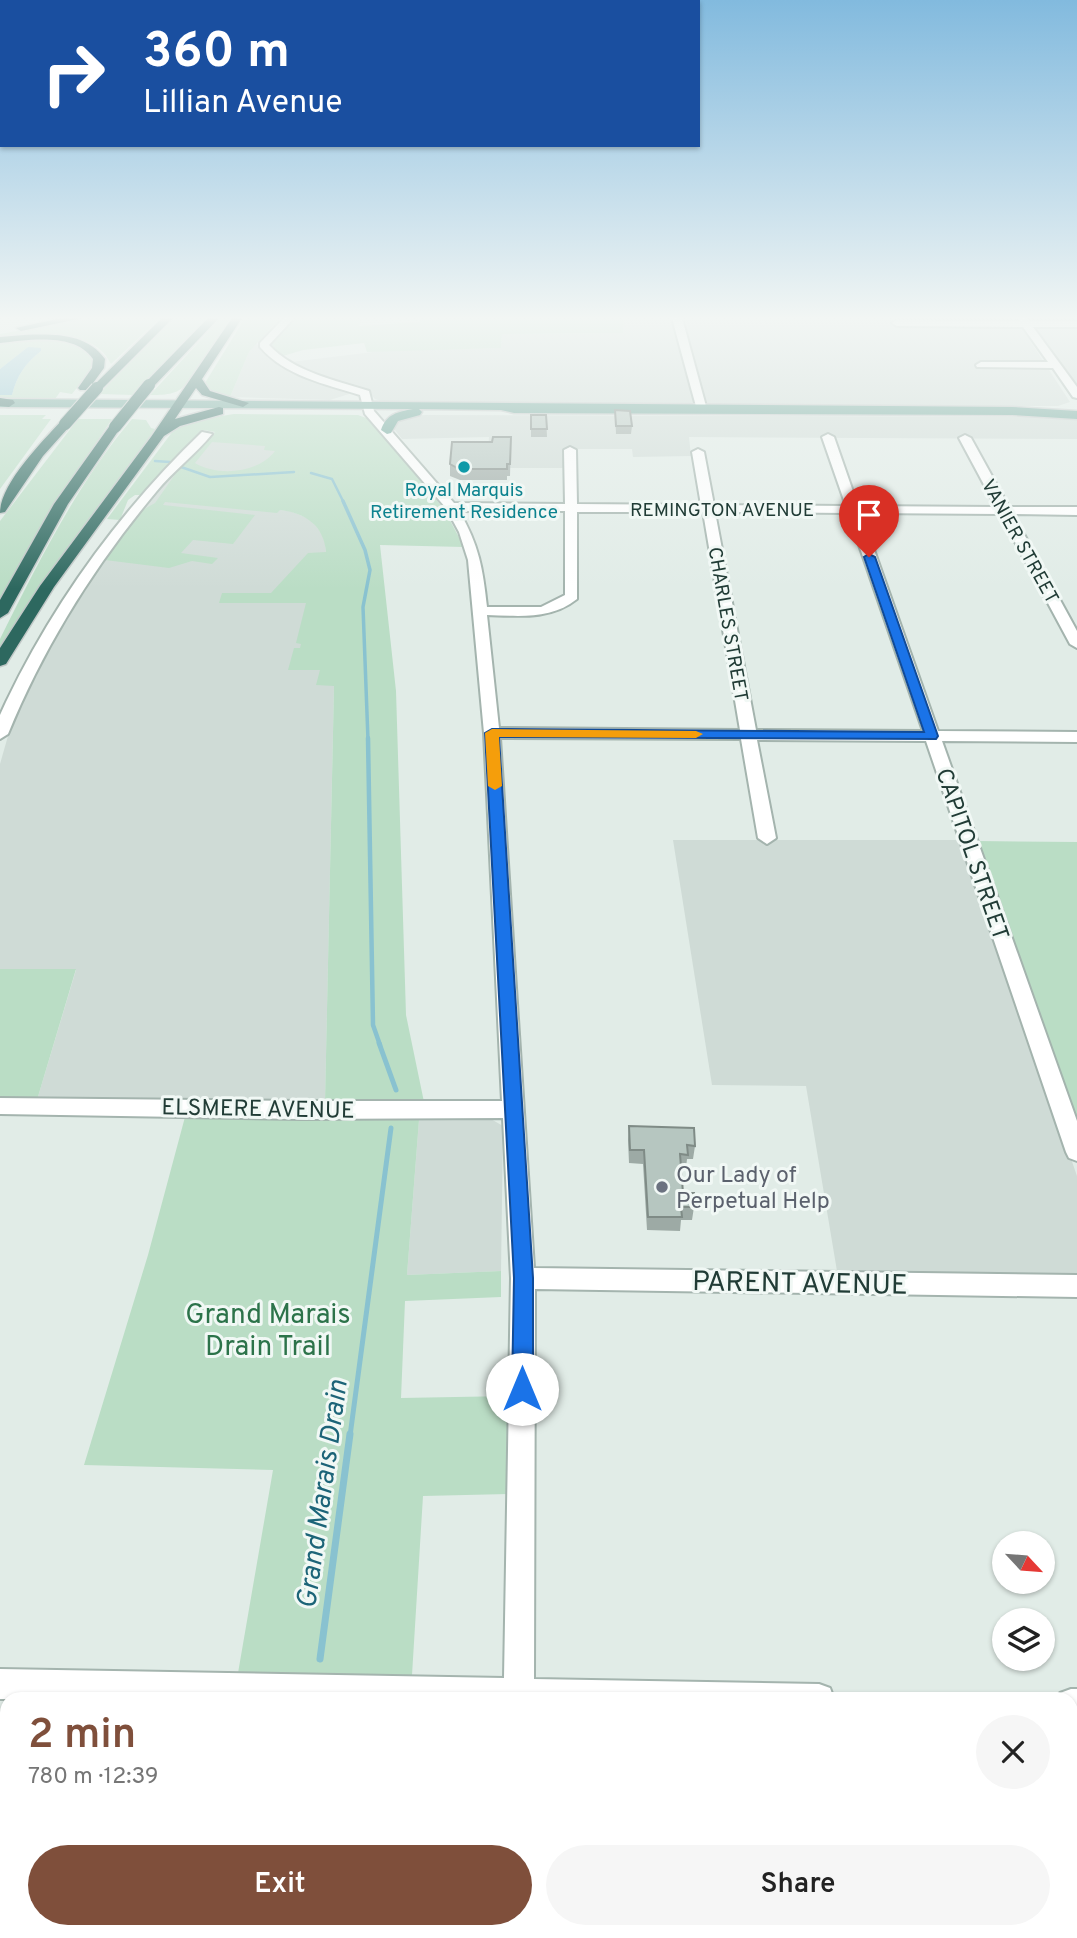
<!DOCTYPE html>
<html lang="en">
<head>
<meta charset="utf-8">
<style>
	body { margin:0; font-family:Overpass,sans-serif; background:#f6f6f6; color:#222; height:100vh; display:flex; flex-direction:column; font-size:26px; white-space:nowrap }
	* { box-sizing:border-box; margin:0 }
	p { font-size:23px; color:#767676 }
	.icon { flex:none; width:38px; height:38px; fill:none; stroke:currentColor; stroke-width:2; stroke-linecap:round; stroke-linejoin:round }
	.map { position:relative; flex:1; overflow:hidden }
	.panel { position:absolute; left:0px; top:1692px; width:1078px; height:247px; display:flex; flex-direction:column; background:#fff; border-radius:21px 21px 0 0; box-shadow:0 2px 5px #0004 }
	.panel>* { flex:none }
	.banner { position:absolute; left:0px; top:0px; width:700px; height:147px; box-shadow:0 2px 5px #0004; background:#1a4fa0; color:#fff; overflow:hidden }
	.needle { width:46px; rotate:116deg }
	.fabs { position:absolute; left:992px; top:1531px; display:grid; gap:14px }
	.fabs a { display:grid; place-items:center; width:63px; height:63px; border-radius:50%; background:#fff; box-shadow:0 2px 5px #0004; font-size:35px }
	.pin { position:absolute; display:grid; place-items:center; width:60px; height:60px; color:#fff; margin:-72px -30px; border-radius:50% 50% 50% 0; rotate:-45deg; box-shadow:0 0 7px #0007 }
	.pin .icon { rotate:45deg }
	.me { position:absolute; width:77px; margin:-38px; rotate:0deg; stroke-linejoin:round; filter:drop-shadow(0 0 5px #0008) }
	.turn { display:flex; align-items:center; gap:24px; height:147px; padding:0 28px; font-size:32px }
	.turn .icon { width:91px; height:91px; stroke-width:2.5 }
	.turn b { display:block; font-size:49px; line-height:60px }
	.round { display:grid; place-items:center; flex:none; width:74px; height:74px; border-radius:37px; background:#f6f6f6 }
	.headline { display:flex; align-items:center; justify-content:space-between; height:119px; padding:0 28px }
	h1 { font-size:42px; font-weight:600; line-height:52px; color:#7f4f3b }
	.action { display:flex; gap:14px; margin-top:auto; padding:14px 28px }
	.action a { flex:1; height:80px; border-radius:42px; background:#7f4f3b; color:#fff; font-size:28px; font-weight:600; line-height:80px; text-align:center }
	.action a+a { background:#f6f6f6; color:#222 }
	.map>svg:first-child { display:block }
	.built { fill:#cfdbd6 }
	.green { fill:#baddc5; fill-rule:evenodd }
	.water { fill:#89c2d0 }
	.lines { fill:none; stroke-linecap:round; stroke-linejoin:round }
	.stream-far4 { stroke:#89c2d0; stroke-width:2.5 }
	.stream-far3 { stroke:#89c2d0; stroke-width:3.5 }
	.stream-far2 { stroke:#89c2d0; stroke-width:4.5 }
	.stream-far1 { stroke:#89c2d0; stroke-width:5 }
	.stream { stroke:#89c2d0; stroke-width:7 }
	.minor-casing { stroke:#a4b4ae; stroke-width:4 }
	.major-casing { stroke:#c1c8c7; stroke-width:3 }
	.highway-casing { stroke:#c1c8c7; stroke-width:3 }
	.minor { fill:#fff; fill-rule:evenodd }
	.major { fill:#66a194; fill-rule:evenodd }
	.highway { fill:#2d685f; fill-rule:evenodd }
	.highway-bridge-casing { stroke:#c1c8c7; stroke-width:14; stroke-linecap:butt }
	.highway-bridge { stroke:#2d685f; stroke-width:12 }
	.wall { fill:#9daaa5 }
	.building { fill:#b6c6c0; stroke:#7f8b86; stroke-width:2 }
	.route { fill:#1a73e8; stroke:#114b97; stroke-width:2 }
	.slow { fill:#f59e0b }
	.culture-dot { fill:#0f9aa8; stroke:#f1f8f5; stroke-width:2.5 }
	.worship-dot { fill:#6b7280; stroke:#f1f8f5; stroke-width:2.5 }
	.labels { text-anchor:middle; stroke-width:6; stroke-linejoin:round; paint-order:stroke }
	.far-culture-label { font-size:19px; fill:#0d838f; stroke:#f1f8f5 }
	.far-street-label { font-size:19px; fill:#213c36; stroke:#f1f8f5 }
	.street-label { font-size:23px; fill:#213c36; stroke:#f1f8f5 }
	.worship-label { font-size:23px; fill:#5b616d; stroke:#f1f8f5; text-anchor:start }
	.near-street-label { font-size:28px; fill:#213c36; stroke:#f1f8f5 }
	.near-park-label { font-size:28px; fill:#2c734a; stroke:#f1f8f5 }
	.near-water-label { font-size:28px; font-style:italic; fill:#1c6478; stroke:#f1f8f5 }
</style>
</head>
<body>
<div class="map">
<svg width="1077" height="1938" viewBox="0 0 1077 1938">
	<rect width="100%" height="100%" fill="#e1ece7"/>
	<g class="built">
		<path d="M624 318H1015L1070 402 1058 406H991L384 402 375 399 369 392 360 387 340 383 291 362 390 350 501 348 502 334 623 333Z"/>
		<path d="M1027 318H1077V384L1064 370Z"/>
		<path d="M256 343 268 358 324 385 346 391 349 394 330 400 230 397 249 352Z"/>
		<path d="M426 415 1069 417 1077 418V439L689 437 691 456 633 457 632 449H566L563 468H487L489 437 402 439 391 425 407 416Z"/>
		<path d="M216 431 305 443 250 507 290 511 310 519 325 537 334 685 325 1102 37 1100 76 970 0 969V764L10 729 34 671 117 541 141 508Z"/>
		<path d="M673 840H961L1077 1176V1280L838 1277 806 1086 712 1085Z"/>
		<path d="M489 1118 503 1126 501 1271 407 1275 419 1120Z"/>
	</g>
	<g class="green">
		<path d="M89 318H160L111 364C93 325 35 337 0 339V334Z"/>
		<path d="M174 318H206L133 395 99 394Z"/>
		<path d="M221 318H233L190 384H186C178 395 163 395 150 395Z"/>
		<path d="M245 318H280L249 352 230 397C219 394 210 393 205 383Z"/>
		<path d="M302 318H362L359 326 420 322 421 318H624L623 333 502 334 501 348 367 352 364 343 303 350 283 356 272 349 271 342 293 319Z"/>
		<path d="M21 340C46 339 71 339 92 354L93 367 72 394 60 392 55 399H0V395H12C17 375 25 364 41 351L28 347 0 369V343Z"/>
		<path d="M234 414 358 415 369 419 444 509 464 547 380 545 396 691 406 1015 424 1102H325L334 686 316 685 320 670H288L294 648H300L301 644 296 643 306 603H219L222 593H271L308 553 326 552C324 526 306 513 280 510L277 513 165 502 163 505 255 515 233 544 193 540 181 553 218 558 212 564 192 561 169 568 105 560 139 512 155 503 183 463 215 432 204 430 142 495H135L128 500 120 520 107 519 176 427 203 419ZM212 442 265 446 264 450 275 451C259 473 218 477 195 463Z"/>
		<path d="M0 415H46L42 419H51L0 489Z"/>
		<path d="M78 419H112L39 529 0 601V521Z"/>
		<path d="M132 419 146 420 151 428 155 429 148 439 150 440 0 653V639C38 563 77 484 132 419Z"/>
		<path d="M976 841 1077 842V1126Z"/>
		<path d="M0 969H76L37 1100 0 1099Z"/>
		<path d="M185 1117 419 1120 407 1275 501 1271V1297L405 1301 401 1398 510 1396 508 1494 423 1496 412 1675 238 1673 273 1470 84 1465 148 1255Z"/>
		<path d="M192 1932H395V1938H191Z"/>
	</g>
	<path class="water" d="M28 347 41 348V351C25 364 17 375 12 395H0V369Z"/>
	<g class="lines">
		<g class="stream-far4">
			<path d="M155 461 170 462"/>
			<path d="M181 467 210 477 294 472"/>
			<path d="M311 473 332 479 344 503"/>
		</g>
		<path class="stream-far3" d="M343 501 365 550 370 570 363 607 368 740"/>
		<path class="stream-far2" d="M368 738 373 1025 380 1045"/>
		<g class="stream-far1">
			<path d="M379 1043 396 1090"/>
			<path d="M350 1436 391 1128"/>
		</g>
		<g class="stream">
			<path d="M320 1659 350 1434"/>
			<path d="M284 1938 285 1932"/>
		</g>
		<defs>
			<g id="minor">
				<path d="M284 318H294L269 345C294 372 335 380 369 391L374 411 454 503 565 504 564 450 570 447 576 450 577 504 701 505 692 452 698 449 704 452 714 505 846 506 822 437 828 434 834 437 858 506 996 507 959 438 965 435 971 438 1009 507H1077V515L1013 514 1077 631V648L1070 644 1000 514 861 513 938 731 1077 732V742L942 741 1077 1121V1161L1069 1158 1066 1152 926 741 757 740 776 838 767 844 758 838 741 739 500 738 534 1268 1077 1275V1297L535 1289 534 1679 819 1684 830 1688 834 1699H0V1669L504 1678 511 1278 503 1118 301 1119 0 1114V1098L301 1101H502L484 733 468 560 459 532 446 508 365 414 360 395C325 384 285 376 260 347V343ZM459 511H565V595L541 607H487C483 569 479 545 459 511ZM577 512H703L740 730 499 728 487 615C519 616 551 620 577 599ZM715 512 848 513 923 731 756 730Z"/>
				<path d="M672 318H682L707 410 706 412 697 410Z"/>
				<path d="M1017 318H1027L1029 321H1077V327H1033L1077 387V398L1073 397 1053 368 977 367 976 365 981 362H1048L1023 327 897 326 892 323 897 320 1019 321Z"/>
				<path d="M202 432 212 434C195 455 173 471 156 492 95 565 44 646 8 734L0 739V715L6 702C55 600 121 510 202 432Z"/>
				<path d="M1071 1689H1077V1719H1071V1699H1058L1060 1693Z"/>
				<rect x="504" y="1932" width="34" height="6"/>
				<path d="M927 1932H961L962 1938H928Z"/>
			</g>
			<path id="major" d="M0 399 1012 407 1077 411V419L1012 415 514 413 501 410 419 409 422 412 420 415 398 421 391 433 387 434 381 430C386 414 398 412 413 409L0 407Z"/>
			<g id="highway">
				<path d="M61 318H83L21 331 16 328Z"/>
				<path d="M162 318H173L101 390H93V386Z"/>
				<path d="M208 318H219L153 387H145V383Z"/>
				<path d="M232 318H242L202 379 210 391 249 403 243 407 202 395 196 388 175 419 219 407 223 408V414L180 426 164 436 54 587 6 664 0 666V648L40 586 151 437Z"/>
				<path d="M24 335C54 334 86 333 105 359L104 368 88 390H80L78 388 92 368 93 359C75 332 28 340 0 343V337Z"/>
				<path d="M0 398 13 400 15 403 9 407 0 406Z"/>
				<path d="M65 420 69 421V427L43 456 5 512 0 513C0 484 41 443 61 421Z"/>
				<path d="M115 423 121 427 68 504 8 613 0 618V600L54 504 111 424Z"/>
			</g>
		</defs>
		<use href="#minor" class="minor-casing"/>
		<use href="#major" class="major-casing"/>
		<use href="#highway" class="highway-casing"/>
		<use href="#minor" class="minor"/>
		<use href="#major" class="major"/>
		<use href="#highway" class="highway"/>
		<defs>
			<g id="highway-bridge">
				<path d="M65 424 97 388"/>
				<path d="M115 427 149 385"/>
			</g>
		</defs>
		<use href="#highway-bridge" class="highway-bridge-casing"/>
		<use href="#highway-bridge" class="highway-bridge"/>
	</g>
	<g class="wall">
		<path d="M615 410 632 426 631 434H616Z"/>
		<path d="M531 415H546L547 437H531Z"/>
		<path d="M511 437 510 476H507V480H460L450 476V464L492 442Z"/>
		<path d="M629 1126 695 1146 693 1159H687L686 1168H681L683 1193 694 1207 692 1220H681L680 1231 647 1230 643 1164 629 1163 628 1140Z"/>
	</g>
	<g class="building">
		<path d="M615 410 630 411 632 426H616Z"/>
		<path d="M531 415H546L547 429H531Z"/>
		<path d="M493 437H511L510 464H507V469H459L450 464 452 442H492Z"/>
		<path d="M629 1126 694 1128 695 1146 687 1145 688 1155 680 1154 683 1193H694V1207H681L682 1217H648L644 1150H630Z"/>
	</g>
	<linearGradient id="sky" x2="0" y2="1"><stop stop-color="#82bade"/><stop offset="0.54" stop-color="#f2f6f4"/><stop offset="1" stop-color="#f2f6f4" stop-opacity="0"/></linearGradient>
	<rect width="1077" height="589" fill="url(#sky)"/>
	<path class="route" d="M869 554 875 557 938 736 936 739 499 737 533 1278V1389L530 1396 522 1399 515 1396 512 1389 514 1278 485 733 492 729 924 732 864 557Z"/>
	<path class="slow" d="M492 729 696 731 703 734 696 738 499 737 502 786 495 790 488 786 485 733Z"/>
	<circle class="culture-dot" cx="464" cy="467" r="7"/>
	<circle class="worship-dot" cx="662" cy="1187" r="7"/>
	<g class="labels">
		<g class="far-culture-label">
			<text x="464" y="496">Royal Marquis<tspan x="464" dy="22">Retirement Residence</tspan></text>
		</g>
		<g class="far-street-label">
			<text x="722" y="516">REMINGTON AVENUE</text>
			<text transform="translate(1021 541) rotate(61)" y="7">VANIER STREET</text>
			<text transform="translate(729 624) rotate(80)" y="7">CHARLES STREET</text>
		</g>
		<g class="street-label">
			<text transform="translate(973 854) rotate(71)" y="8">CAPITOL STREET</text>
			<text transform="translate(258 1108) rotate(1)" y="8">ELSMERE AVENUE</text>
		</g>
		<g class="worship-label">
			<text x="676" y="1182">Our Lady of<tspan x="676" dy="26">Perpetual Help</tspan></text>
		</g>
		<g class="near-street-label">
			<text transform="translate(800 1282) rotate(1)" y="10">PARENT AVENUE</text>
		</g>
		<g class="near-park-label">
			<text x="268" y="1323">Grand Marais<tspan x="268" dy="32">Drain Trail</tspan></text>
		</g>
		<g class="near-water-label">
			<text transform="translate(321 1494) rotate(-82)" y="10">Grand Marais Drain</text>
		</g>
	</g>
</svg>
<div class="fabs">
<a><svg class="needle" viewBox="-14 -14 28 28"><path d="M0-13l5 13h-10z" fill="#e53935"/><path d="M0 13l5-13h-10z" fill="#767676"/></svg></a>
<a><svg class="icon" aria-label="layers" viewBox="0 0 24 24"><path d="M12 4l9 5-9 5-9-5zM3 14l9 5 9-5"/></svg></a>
</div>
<div class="pin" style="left:869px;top:557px;background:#d93025"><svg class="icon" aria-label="arrive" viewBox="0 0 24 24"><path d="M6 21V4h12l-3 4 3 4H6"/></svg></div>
<svg class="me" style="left:522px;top:1389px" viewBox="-20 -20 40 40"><circle r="19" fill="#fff"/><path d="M0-13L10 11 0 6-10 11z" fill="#1a73e8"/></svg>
<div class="banner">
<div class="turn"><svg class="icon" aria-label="right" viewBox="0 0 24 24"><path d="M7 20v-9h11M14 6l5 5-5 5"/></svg><div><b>360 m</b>Lillian Avenue</div></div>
</div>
<section class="panel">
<div class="headline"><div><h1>2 min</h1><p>780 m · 12:39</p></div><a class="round"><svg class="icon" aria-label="close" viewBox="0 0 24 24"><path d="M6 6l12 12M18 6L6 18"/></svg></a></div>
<div class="action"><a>Exit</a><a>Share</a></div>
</section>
</div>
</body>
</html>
